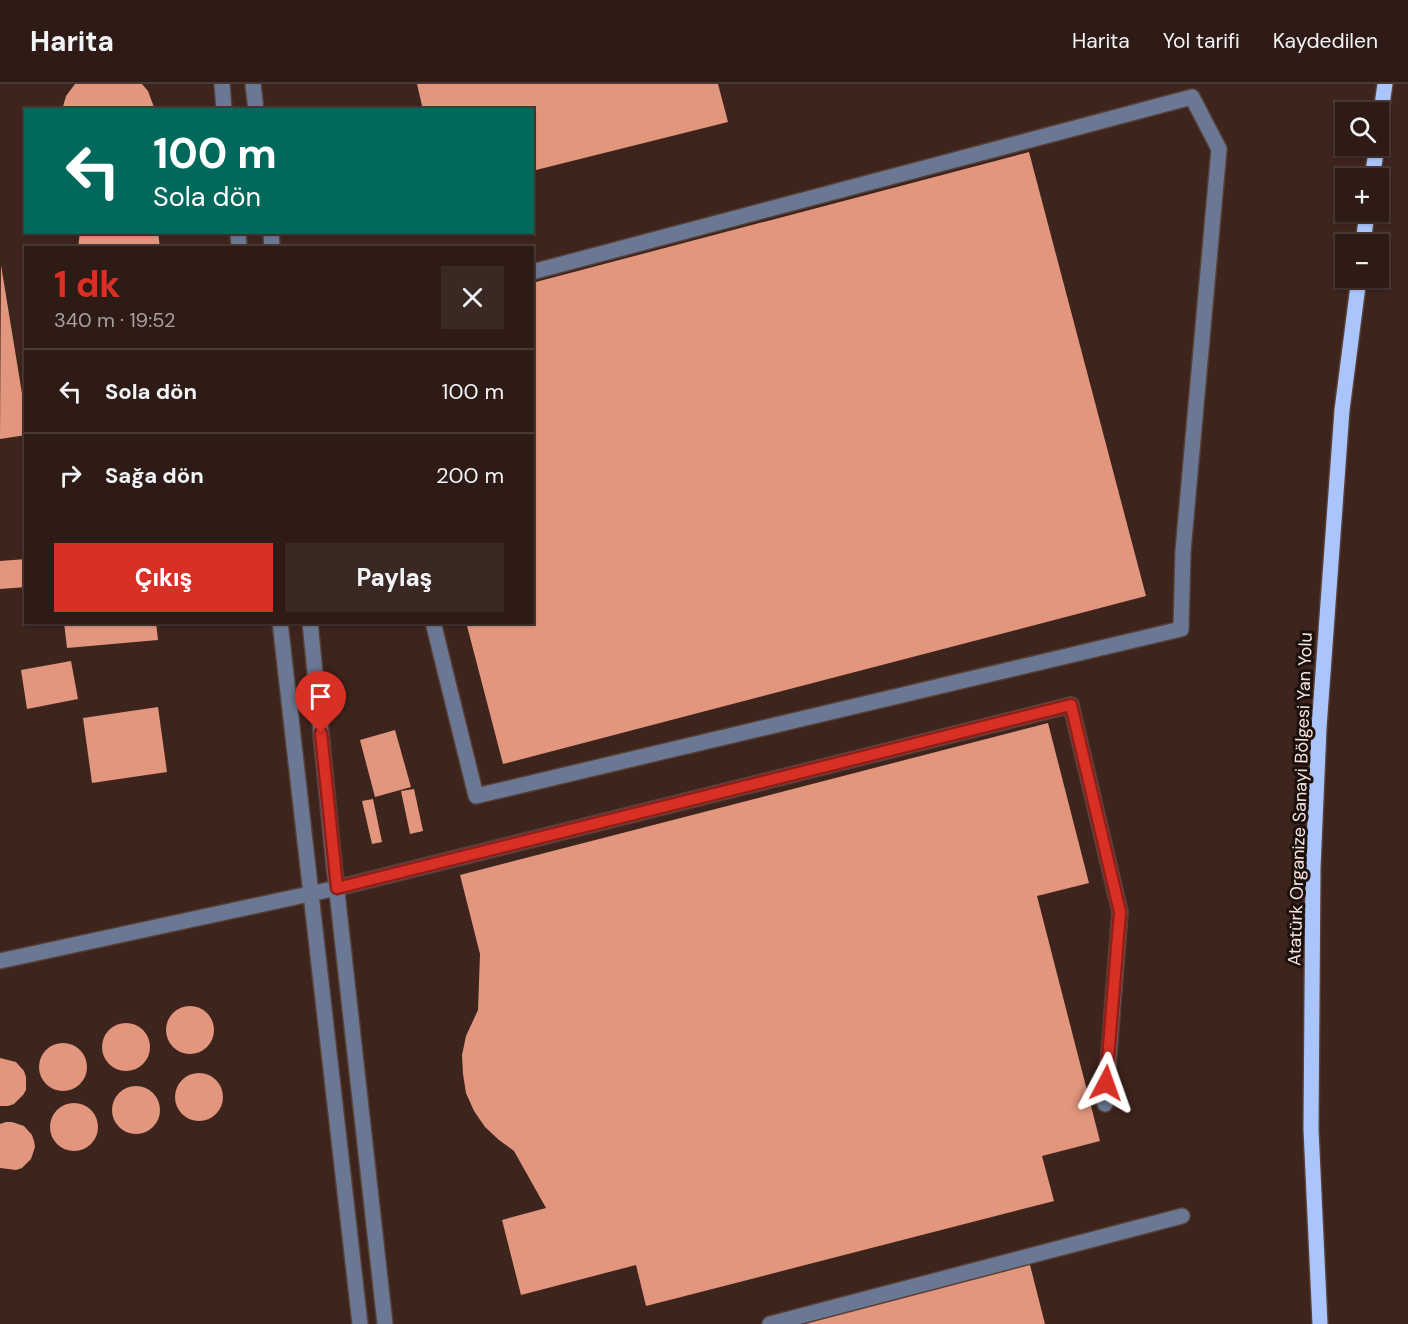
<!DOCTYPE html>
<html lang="tr">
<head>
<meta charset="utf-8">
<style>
	body { margin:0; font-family:"DM Sans",sans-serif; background:#3a2822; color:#f1f3f6; height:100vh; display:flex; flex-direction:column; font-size:22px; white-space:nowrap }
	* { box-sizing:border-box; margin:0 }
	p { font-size:20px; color:#a7a1a0 }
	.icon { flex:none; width:33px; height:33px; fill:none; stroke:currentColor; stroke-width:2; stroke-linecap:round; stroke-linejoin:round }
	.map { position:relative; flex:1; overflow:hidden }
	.sheet { position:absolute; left:24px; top:162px; width:510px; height:378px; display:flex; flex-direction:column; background:#2e1b15; border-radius:0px; box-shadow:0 2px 4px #0004,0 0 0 2px #493934 }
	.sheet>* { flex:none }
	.hud { position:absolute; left:24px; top:24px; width:510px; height:126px; border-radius:0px; box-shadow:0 2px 4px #0004,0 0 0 2px #493934; background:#00695c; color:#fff; overflow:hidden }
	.buttons { position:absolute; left:1335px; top:18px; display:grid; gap:12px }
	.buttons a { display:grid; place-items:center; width:54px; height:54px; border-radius:0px; background:#2e1b15; box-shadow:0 2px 4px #0004,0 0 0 2px #493934; font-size:30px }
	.pin { position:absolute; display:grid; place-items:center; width:51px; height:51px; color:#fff; margin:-62px -26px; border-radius:50% 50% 50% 0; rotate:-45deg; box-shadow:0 0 6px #0007 }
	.pin .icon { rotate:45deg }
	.me { position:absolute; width:66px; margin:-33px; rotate:4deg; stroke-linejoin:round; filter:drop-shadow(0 0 4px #0008) }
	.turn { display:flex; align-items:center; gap:21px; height:126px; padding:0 30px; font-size:27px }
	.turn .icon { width:78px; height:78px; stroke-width:2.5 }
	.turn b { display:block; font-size:42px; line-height:51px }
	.round { display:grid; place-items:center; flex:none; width:63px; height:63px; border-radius:0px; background:#3a2822 }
	.overview { display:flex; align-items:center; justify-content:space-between; height:102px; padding:0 30px }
	h1 { font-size:36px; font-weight:800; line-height:45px; color:#d93025 }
	.cta { display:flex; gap:12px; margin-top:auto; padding:12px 30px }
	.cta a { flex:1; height:69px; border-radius:0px; background:#d93025; color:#fff; font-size:24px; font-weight:800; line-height:69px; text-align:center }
	.cta a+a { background:#3a2822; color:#f1f3f6 }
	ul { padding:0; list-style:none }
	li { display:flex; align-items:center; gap:18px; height:84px; padding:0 30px; border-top:2px solid #493934 }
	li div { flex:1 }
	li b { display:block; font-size:22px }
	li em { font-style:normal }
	header { display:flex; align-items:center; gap:36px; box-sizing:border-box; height:84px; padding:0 30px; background:#2e1b15; border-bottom:2px solid #493934 }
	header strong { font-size:28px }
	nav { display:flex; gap:33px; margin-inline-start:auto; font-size:21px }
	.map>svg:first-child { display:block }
	.building { fill:#e2967d }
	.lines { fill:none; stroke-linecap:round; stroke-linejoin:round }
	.minor-casing { stroke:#573f37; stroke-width:18 }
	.major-casing { stroke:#573f37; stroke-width:18 }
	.minor { stroke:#6b7893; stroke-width:15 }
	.major { stroke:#aac4fc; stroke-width:15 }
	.route-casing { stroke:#8d1f18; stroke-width:15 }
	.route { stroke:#d93025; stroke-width:10 }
	.labels { text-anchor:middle; stroke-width:6; stroke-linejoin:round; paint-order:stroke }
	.street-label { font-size:18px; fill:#f7e5e0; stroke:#1c100d }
</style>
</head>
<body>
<header>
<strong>Harita</strong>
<nav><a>Harita</a><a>Yol tarifi</a><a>Kaydedilen</a></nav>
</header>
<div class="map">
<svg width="1408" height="1240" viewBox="0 0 1408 1240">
	<rect width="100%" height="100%" fill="#3d241c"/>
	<g class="building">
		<path d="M75 0H142L148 7 155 26H62L66 12Z"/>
		<path d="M417 0H718L728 38 532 87V26H423Z"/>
		<path d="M1029 68 1146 512 503 680 466 538H532V199Z"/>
		<path d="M80 148H158L160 164H78Z"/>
		<path d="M1 181 26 334V351L0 355Z"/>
		<path d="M26 475V503L0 505V477Z"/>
		<path d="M64 538H156L158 556 67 564Z"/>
		<path d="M71 577 78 615 27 625 21 586Z"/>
		<path d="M158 623 167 688 92 699 83 634Z"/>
		<path d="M1048 639 1089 799 1037 812 1100 1057 1042 1072 1054 1117 646 1222 636 1181 521 1211 502 1136 546 1124 514 1067 499 1056 485 1043 474 1027 466 1009 463 990 462 971 466 952 478 926 480 870 460 791Z"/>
		<path d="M395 646 411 703 375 713 360 656Z"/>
		<path d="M414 705 423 747 410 750 401 707Z"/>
		<path d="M373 715 382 758 372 760 362 717Z"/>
		<circle cx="190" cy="946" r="24"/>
		<circle cx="126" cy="963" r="24"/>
		<circle cx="63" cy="983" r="24"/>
		<path d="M0 974 16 978 24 987 26 993V1006L23 1011 14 1020 8 1022H0Z"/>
		<circle cx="199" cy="1013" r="24"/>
		<circle cx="136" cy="1026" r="24"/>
		<circle cx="74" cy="1043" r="24"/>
		<path d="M6 1038H12L24 1042 32 1051 34 1057 35 1063 31 1075 22 1084 16 1086 0 1084V1040Z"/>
		<path d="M1029 1177 1045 1240H786Z"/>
	</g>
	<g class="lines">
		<defs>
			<g id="minor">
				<path d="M222 0 224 26"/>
				<path d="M253 0 256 26"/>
				<path d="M238 148 239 164"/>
				<path d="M271 148 272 164"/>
				<path d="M280 538 360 1240"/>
				<path d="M310 538 334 781 385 1240"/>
				<path d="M433 538 476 712 1181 545 1183 467 1219 65 1192 13 532 188"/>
				<path d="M0 877 337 804 1071 621 1120 828 1105 1020"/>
				<path d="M770 1240 1182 1132"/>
			</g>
			<g id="major">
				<path d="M1378 49 1385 0"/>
				<path d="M1372 94 1377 62"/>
				<path d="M1363 160 1367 128"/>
				<path d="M1320 1240 1311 1045 1313 784 1319 644 1342 326 1359 194"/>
			</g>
		</defs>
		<use href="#minor" class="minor-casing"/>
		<use href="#major" class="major-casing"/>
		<use href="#minor" class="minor"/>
		<use href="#major" class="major"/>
	</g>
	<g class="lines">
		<defs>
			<path id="route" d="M321 649 337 804 1071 621 1120 828 1106 999"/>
		</defs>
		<use href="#route" class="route-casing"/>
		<use href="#route" class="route"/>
	</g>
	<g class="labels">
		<g class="street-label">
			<text transform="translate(1300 715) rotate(-88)" y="6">Atatürk Organize Sanayi Bölgesi Yan Yolu</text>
		</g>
	</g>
</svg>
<div class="buttons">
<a><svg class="icon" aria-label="search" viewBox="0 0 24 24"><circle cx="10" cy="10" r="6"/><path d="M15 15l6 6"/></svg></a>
<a>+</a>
<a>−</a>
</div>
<div class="pin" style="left:321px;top:649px;background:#d93025"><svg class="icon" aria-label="arrive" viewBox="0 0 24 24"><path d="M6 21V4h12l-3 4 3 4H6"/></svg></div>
<svg class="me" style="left:1106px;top:999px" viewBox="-20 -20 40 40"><path d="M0-17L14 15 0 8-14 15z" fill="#d93025" stroke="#fff" stroke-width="4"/></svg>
<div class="hud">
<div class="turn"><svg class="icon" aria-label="left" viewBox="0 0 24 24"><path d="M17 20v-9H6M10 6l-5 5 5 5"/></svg><div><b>100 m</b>Sola dön</div></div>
</div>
<section class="sheet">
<div class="overview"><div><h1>1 dk</h1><p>340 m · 19:52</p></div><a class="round"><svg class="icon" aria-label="close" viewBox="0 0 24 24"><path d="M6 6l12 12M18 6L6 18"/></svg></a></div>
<ul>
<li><svg class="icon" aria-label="left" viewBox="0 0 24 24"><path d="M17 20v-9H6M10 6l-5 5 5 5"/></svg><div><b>Sola dön</b></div><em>100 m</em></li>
<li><svg class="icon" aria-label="right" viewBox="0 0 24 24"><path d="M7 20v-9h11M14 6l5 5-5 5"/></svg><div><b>Sağa dön</b></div><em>200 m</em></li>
</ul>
<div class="cta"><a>Çıkış</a><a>Paylaş</a></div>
</section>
</div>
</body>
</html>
